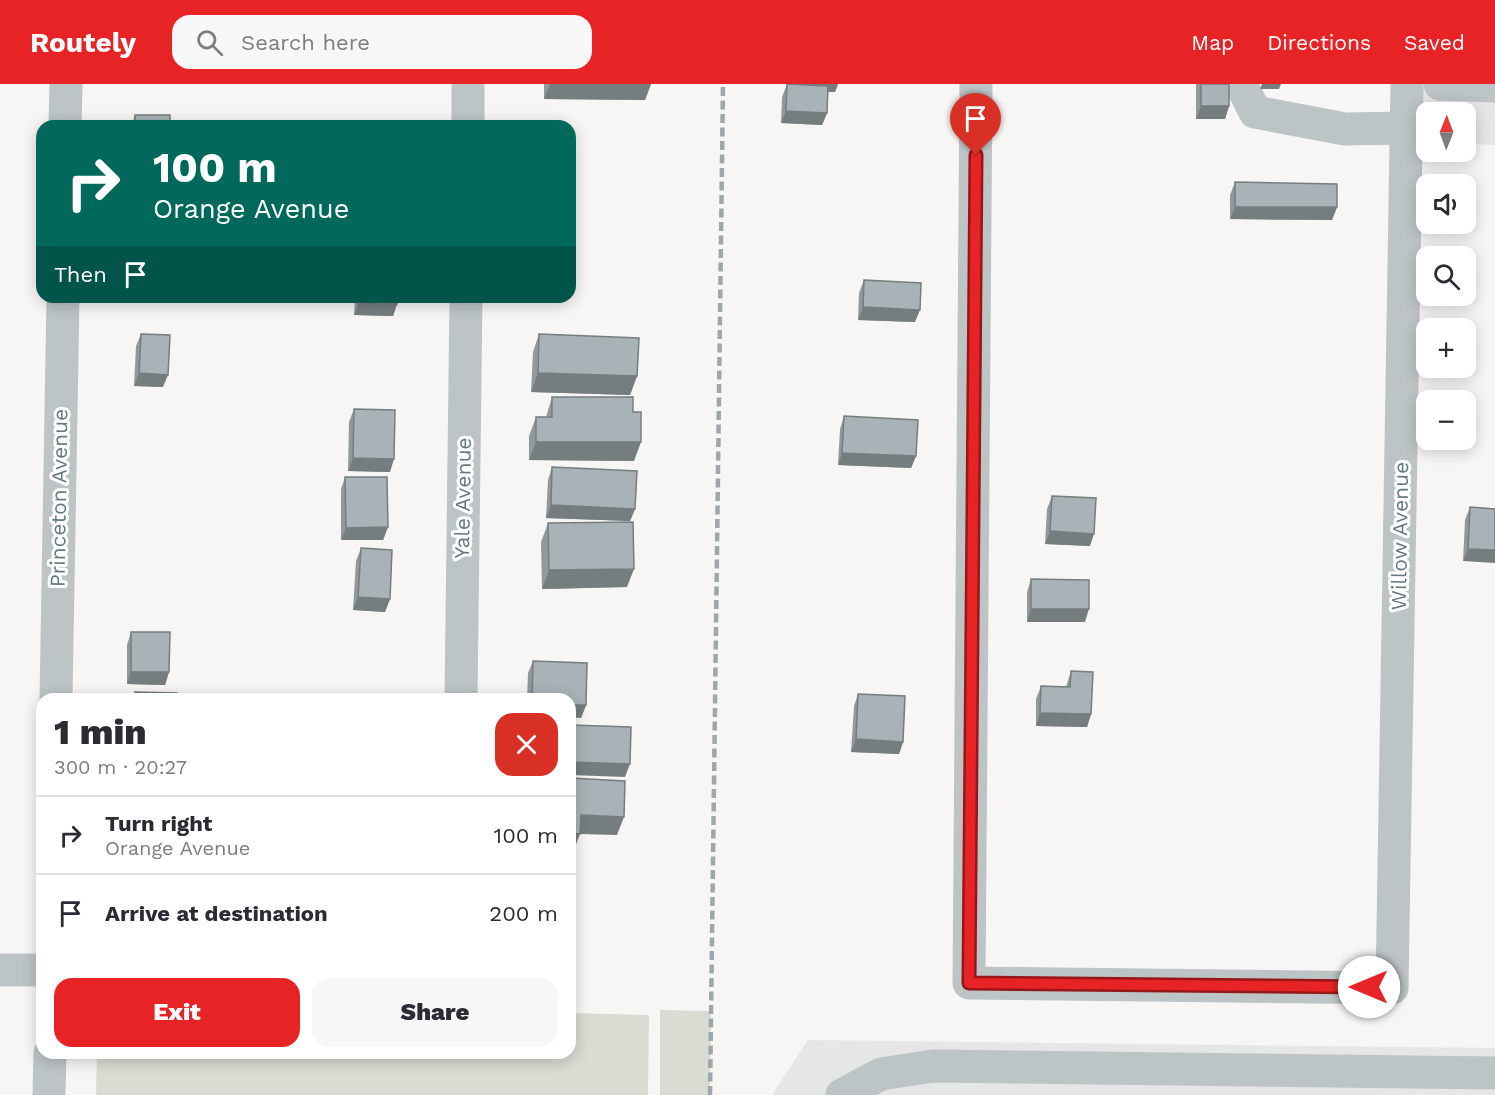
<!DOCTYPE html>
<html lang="en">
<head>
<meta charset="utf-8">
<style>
	body { margin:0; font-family:"Work Sans",sans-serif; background:#f7f7f7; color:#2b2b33; height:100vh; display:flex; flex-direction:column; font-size:22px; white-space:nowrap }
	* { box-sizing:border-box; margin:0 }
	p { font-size:20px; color:#7c7c81 }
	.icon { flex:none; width:33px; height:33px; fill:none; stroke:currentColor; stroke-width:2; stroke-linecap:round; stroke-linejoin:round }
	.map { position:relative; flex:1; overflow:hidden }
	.panel { position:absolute; left:36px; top:609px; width:540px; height:366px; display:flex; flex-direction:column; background:#fff; border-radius:18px; box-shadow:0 3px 15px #0003 }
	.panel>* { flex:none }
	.banner { position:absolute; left:36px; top:36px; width:540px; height:183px; border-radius:18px; box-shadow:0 3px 15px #0003; background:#00695c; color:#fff; overflow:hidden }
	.needle { width:39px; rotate:1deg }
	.fabs { position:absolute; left:1416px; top:18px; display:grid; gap:12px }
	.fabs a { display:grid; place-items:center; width:60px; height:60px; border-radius:12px; background:#fff; box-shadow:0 3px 15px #0003; font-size:30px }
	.pin { position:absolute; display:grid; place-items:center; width:51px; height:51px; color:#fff; margin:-62px -26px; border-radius:50% 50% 50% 0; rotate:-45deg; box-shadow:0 0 6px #0007 }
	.pin .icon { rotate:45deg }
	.me { position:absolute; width:66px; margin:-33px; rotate:270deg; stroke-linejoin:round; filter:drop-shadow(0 0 4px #0008) }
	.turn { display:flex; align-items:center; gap:21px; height:126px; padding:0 18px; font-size:27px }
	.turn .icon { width:78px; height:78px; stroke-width:2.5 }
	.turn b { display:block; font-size:42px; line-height:51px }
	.then { display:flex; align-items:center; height:57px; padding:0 18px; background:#0003; gap:12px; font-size:22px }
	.round { display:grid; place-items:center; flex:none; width:63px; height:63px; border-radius:18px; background:#f7f7f7 }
	.summary { display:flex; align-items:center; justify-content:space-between; height:102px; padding:0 18px }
	h1 { font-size:36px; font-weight:800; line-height:45px }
	.cta { display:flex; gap:12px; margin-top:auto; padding:12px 18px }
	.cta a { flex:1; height:69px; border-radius:18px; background:#e82325; color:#fff; font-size:24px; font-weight:800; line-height:69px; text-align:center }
	.cta a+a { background:#f7f7f7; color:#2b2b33 }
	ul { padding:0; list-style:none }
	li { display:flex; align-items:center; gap:18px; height:78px; padding:0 18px; border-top:2px solid #e1e1e2 }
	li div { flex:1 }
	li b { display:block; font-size:22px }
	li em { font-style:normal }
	header { display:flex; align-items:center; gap:36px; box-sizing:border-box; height:84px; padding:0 30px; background:#e82325; color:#fff }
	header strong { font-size:28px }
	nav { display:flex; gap:33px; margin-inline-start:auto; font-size:21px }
	.search { width:420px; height:54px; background:#f7f7f7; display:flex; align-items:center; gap:15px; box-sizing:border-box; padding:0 21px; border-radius:18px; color:#7c7c81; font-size:22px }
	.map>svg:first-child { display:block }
	.built { fill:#e5e6e5 }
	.green { fill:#d8dcd3 }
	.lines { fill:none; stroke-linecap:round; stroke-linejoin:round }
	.minor { stroke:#bdc4c6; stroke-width:33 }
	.rail { stroke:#9ca8ab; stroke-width:4.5; stroke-dasharray:9 4.5; stroke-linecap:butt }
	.wall { fill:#909a9d }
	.shaded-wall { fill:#757d7f }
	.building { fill:#a7b3b6; stroke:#757d7f; stroke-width:1.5 }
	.route-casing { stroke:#971718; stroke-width:15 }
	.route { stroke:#e82325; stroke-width:10 }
	.labels { text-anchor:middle; stroke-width:6; stroke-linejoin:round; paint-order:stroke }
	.street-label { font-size:21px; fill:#617a80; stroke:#fff }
</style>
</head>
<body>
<header>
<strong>Routely</strong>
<div class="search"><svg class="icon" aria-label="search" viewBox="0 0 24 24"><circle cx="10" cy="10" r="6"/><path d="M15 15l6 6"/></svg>Search here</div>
<nav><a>Map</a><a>Directions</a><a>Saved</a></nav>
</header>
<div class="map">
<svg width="1495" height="1011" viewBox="0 0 1495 1011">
	<rect width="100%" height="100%" fill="#f7f6f4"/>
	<g class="built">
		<path d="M1422 0H1495V61L1466 60V28H1426V60H1422Z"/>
		<path d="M808 956 1495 964V1011H772Z"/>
	</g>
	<g class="green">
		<path d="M660 926 711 927 710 1011H660Z"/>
		<path d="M570 929 649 931 648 1011H96L97 969H570Z"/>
	</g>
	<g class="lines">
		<g class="minor">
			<path d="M976 0 969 899 1392 904 1407 0"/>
			<path d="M1241 0 1255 28 1345 45 1406 44"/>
			<path d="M1440 0 1495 2"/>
			<path d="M65 42 66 0"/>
			<path d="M468 42V0"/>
			<path d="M56 615 63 213"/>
			<path d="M461 615 466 213"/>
			<path d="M0 886H42"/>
			<path d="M49 1011 50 969"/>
			<path d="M842 1011 881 990 933 982 1495 989"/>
		</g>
		<path class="rail" d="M710 1011 723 0"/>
	</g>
	<g class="wall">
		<path d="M544 0H651L645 16 544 15Z"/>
		<path d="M787 0H838L835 8H828L827 29 822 41 781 39 782 13Z"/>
		<path d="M1196 0H1229V22L1225 35H1196Z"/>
		<path d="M135 31 170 42H131Z"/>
		<path d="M1235 98 1337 123 1332 136 1230 135V111Z"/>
		<path d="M864 196 915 238 858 236 859 209Z"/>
		<path d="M355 213H397V220L393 232 354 231Z"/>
		<path d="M141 250 163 303 134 302 136 262Z"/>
		<path d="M539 250 637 292 630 311 531 308 533 268Z"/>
		<path d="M552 313 634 377 529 376V352L536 333H546Z"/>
		<path d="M354 325 390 388 348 387 349 338Z"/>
		<path d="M844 332 916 372 911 384 838 381 840 345Z"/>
		<path d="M552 383 635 425 630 437 546 434 548 396Z"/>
		<path d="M345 393 388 443 383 456H341V405Z"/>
		<path d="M1052 412 1090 462 1045 460 1047 425Z"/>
		<path d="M1470 423 1495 425 1463 477 1465 436Z"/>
		<path d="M548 439 627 503 542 505 541 458Z"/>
		<path d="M361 464 390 515 385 528 353 526 356 477Z"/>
		<path d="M1031 495 1085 538H1027V508Z"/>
		<path d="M131 548 169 588 165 601 127 600V561Z"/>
		<path d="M533 577 587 579 586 621 581 634 570 633V615H527L528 589Z"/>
		<path d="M1071 587 1091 630 1087 643 1036 642V615L1041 602 1066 603Z"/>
		<path d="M858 610 903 658 899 670 851 668 854 622Z"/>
	</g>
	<g class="shaded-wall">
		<path d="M550 0H651L645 16 544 15Z"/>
		<path d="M803 0H838L835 8H800Z"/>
		<path d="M1262 0H1281L1279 5H1260Z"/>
		<path d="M1201 22H1229L1225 35H1196Z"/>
		<path d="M786 27 827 29 822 41 781 39Z"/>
		<path d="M1235 123H1337L1332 136 1230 135Z"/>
		<path d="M134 213H185L184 217H132Z"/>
		<path d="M359 218 397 220 393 232 354 231Z"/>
		<path d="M863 223 920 226 915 238 858 236Z"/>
		<path d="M139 289 168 291 163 303 134 302Z"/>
		<path d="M538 289 637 292 630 311 531 308Z"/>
		<path d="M536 358H641L634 377 529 376Z"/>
		<path d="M842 369 916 372 911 384 838 381Z"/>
		<path d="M353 374 394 375 390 388 348 387Z"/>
		<path d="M551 421 635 425 630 437 546 434Z"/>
		<path d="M388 443 383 456H341L346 444Z"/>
		<path d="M1050 447 1094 450 1090 462 1045 460Z"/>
		<path d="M1468 465 1495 466V479L1463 477Z"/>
		<path d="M634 485 627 503 542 505 549 486Z"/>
		<path d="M358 513 390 515 385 528 353 526Z"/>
		<path d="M1031 525H1089L1085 538H1027Z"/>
		<path d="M131 588H169L165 601 127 600Z"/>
		<path d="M570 621H586L581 634 570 633Z"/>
		<path d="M1040 629 1091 630 1087 643 1036 642Z"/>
		<path d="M856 655 903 658 899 670 851 668Z"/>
		<path d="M570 678 630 680 625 693 570 691Z"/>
		<path d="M581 731 624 733 617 751 580 750 573 768H570V749Z"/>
	</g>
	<g class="building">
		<path d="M787 0 828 2 827 29 786 27Z"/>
		<rect x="1201" y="0" width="28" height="22"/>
		<rect x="135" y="31" width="35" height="11"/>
		<path d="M1235 98 1337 100V123H1235Z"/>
		<path d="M864 196 921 199 920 226 863 223Z"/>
		<path d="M359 213H397V220L359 218Z"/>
		<path d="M141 250 170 251 168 291 139 289Z"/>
		<path d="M539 250 639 254 637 292 538 289Z"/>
		<path d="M552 313H633V328H641V358H536V333H552Z"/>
		<path d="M354 325 395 326 394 375 353 374Z"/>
		<path d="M844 332 918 336 916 372 842 369Z"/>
		<path d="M552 383 637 387 635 425 551 421Z"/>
		<path d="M345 393H387L388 443 346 444Z"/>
		<path d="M1052 412 1096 414 1094 450 1050 447Z"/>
		<path d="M1470 423 1495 425V466L1468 465Z"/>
		<path d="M633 438 634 485 549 486 548 439Z"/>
		<path d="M361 464 392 466 390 515 358 513Z"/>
		<path d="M1031 495 1089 496V525H1031Z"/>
		<path d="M131 548H170L169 588H131Z"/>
		<path d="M533 577 587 579 586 621H570V615H532Z"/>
		<path d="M1071 587 1093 588 1091 630 1040 629 1041 602 1070 603Z"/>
		<path d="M135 608 177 609 176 615H135Z"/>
		<path d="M858 610 905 612 903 658 856 655Z"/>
		<path d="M570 641 631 643 630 680 570 678Z"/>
		<path d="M570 694 625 697 624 733 581 731 580 750 570 749Z"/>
	</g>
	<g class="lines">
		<defs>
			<path id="route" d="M976 71 969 899 1369 903"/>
		</defs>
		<use href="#route" class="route-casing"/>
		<use href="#route" class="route"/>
	</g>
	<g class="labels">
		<g class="street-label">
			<text transform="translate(59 414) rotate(-89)" y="7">Princeton Avenue</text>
			<text transform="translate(463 414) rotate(-89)" y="7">Yale Avenue</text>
			<text transform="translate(1400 452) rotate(-89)" y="7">Willow Avenue</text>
		</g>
	</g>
</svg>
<div class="fabs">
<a><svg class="needle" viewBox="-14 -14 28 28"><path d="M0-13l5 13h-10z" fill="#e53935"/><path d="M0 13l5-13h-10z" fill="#7c7c81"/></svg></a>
<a><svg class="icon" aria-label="sound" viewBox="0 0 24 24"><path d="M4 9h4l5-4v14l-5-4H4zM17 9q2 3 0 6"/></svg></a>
<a><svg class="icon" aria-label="search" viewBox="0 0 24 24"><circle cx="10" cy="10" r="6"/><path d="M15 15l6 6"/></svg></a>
<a>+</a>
<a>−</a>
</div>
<div class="pin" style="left:976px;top:71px;background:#d93025"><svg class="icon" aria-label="arrive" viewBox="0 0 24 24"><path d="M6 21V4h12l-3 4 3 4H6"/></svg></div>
<svg class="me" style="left:1369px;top:903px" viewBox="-20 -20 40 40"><circle r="19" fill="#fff"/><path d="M0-13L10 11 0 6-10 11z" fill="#e82325"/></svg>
<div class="banner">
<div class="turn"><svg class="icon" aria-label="right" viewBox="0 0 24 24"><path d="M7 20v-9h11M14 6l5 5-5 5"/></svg><div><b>100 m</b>Orange Avenue</div></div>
<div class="then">Then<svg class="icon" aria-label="arrive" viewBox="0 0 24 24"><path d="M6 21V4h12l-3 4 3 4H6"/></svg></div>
</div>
<section class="panel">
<div class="summary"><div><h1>1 min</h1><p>300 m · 20:27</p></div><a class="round" style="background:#d93025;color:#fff"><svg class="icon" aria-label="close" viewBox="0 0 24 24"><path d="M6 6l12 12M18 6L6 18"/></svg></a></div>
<ul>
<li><svg class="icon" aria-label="right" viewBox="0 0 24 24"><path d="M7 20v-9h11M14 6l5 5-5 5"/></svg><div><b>Turn right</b><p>Orange Avenue</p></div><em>100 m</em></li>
<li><svg class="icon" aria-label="arrive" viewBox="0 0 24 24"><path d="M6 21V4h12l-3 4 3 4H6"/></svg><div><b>Arrive at destination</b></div><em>200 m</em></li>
</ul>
<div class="cta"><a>Exit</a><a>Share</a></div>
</section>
</div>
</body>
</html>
